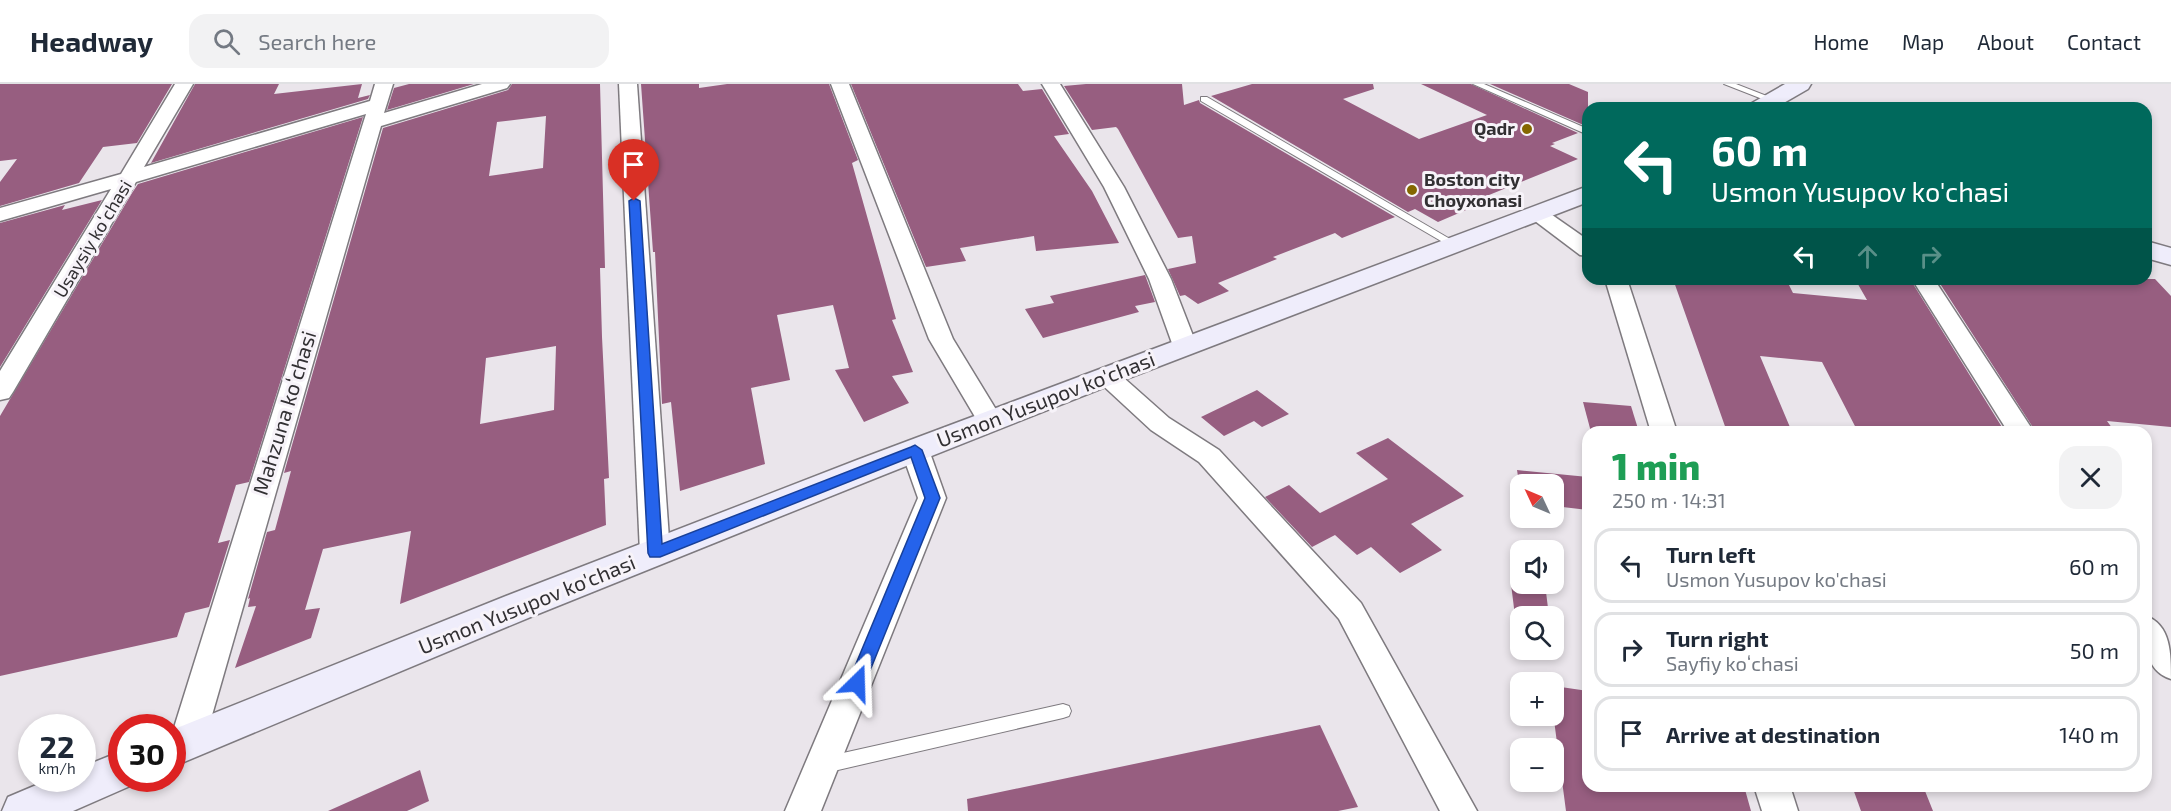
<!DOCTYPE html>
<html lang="en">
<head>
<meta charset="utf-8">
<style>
	body { margin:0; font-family:"Exo 2",sans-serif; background:#f2f2f3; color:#1f2937; height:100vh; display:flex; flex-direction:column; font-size:22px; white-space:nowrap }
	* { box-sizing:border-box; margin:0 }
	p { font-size:20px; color:#747a83 }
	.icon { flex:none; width:33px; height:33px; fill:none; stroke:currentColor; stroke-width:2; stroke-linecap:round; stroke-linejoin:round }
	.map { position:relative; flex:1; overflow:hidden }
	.drawer { position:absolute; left:1582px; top:342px; width:570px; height:366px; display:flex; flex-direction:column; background:#fff; border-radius:18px; box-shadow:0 3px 9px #0003 }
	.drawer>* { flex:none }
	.guide { position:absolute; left:1582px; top:18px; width:570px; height:183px; border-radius:18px; box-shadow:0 3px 9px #0003; background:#00695c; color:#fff; overflow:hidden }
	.needle { width:39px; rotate:314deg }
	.buttons { position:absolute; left:1510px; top:390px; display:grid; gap:12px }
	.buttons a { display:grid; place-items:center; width:54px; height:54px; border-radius:12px; background:#fff; box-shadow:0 3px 9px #0003; font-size:30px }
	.speed { position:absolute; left:18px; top:630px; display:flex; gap:12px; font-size:30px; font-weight:700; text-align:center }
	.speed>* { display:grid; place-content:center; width:78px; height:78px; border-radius:50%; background:#fff; box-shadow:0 3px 9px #0003; line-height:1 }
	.speed small { font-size:15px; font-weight:400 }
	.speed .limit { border:9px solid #d22; background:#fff; color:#111 }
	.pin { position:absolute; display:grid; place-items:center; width:51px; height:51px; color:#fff; margin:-62px -26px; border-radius:50% 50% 50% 0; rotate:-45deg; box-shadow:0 0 6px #0007 }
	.pin .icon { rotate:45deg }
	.me { position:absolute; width:66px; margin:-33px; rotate:22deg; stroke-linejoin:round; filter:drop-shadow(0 0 4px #0008) }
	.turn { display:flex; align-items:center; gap:21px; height:126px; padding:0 30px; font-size:27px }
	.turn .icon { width:78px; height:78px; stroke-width:2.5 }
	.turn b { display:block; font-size:42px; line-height:51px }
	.lanes { display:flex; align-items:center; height:57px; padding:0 30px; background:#0003; justify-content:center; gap:30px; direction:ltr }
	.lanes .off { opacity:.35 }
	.round { display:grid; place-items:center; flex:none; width:63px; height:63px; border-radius:18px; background:#f2f2f3 }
	.head { display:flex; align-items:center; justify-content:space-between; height:102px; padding:0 30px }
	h1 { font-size:36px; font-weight:800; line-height:45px; color:#1e9e55 }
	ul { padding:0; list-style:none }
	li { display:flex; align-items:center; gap:18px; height:75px; margin:0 12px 9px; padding:0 18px; border:3px solid #e0e1e3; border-radius:18px }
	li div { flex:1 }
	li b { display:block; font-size:22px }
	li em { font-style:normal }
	header { display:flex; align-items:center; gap:36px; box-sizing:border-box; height:84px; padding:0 30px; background:#fff; border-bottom:2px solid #e0e1e3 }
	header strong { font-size:28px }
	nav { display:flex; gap:33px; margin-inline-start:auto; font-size:21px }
	.search { width:420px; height:54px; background:#f2f2f3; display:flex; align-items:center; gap:15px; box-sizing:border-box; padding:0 21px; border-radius:18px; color:#747a83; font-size:22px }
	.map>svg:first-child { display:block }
	.building { fill:#975e80; fill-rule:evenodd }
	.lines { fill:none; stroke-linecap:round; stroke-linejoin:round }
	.lane-casing { stroke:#7e7a7f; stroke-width:2 }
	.street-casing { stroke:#7e7a7f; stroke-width:3 }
	.secondary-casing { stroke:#7e7a7f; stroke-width:3 }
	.lane { fill:#fff; fill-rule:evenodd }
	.street { fill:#fff; fill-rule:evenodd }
	.secondary { fill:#efedfb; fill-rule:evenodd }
	.route { fill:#2563eb; stroke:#184099; stroke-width:1.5 }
	.poi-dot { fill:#846700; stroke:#f7f3f9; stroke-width:2 }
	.labels { text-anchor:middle; stroke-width:6; stroke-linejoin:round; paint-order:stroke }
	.far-poi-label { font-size:18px; font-weight:bold; fill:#323033; stroke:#f7f3f9; text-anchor:end }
	.far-street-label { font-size:18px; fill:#323033; stroke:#f7f3f9 }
	.street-label { font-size:21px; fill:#323033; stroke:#f7f3f9 }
</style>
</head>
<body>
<header>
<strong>Headway</strong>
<div class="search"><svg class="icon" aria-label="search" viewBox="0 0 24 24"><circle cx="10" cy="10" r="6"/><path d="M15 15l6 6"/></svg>Search here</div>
<nav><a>Home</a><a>Map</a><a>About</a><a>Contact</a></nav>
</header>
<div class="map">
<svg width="2171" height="727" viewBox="0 0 2171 727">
	<rect width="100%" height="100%" fill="#eae5eb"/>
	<g class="building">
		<path d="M0 0H172L137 59 103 63 79 99 0 122V98L17 75 0 77Z"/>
		<path d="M195 0H279L274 10 362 0 358 14 370 11 368 15 151 79Z"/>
		<path d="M409 0H474L387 26 394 4Z"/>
		<path d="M512 0H600L605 184H600L602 253 609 394 604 395 606 441 400 520 411 447 323 465 305 526 320 524 311 554 235 584 256 522 248 523 250 514 248 515 267 448 275 446 291 387 284 389 383 44 508 6ZM546 32 543 84 489 92 497 38ZM556 262 554 326 480 340 486 274Z"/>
		<path d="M641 0H699V4L727 0H829L858 76 852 79 896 235 892 236 913 288 892 292 909 319 864 338 835 286 849 284 833 221 777 231 790 296 751 304 765 380 680 407 671 318 662 320 655 168H653Z"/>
		<path d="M851 0H1018L1023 7 1042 5 1069 50 1054 52 1092 107 1119 159 1036 167 1034 152 960 164 966 177 926 183Z"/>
		<path d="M1086 0H1182L1184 21 1199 16 1200 19 1395 133 1342 154 1335 149 1273 173 1277 175 1218 199 1229 207 1198 220 1185 211 1180 212 1168 185 1196 179 1192 152 1178 154 1118 45 1116 43 1092 46 1064 2Z"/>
		<path d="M1252 0H1373L1374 5 1343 15 1419 55 1487 31 1421 0H1471L1578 49 1552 59 1555 60 1550 62 1578 75 1489 111 1494 114 1438 138 1415 125 1408 128 1211 12Z"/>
		<path d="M1490 0H1569L1588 8V43Z"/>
		<path d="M363 33 249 398 236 401 218 459 230 456 209 523 185 529 177 553 0 592V332L132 109 138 100Z"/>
		<path d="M102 116 0 283V139L65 121 62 126Z"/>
		<path d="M1145 191 1155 218 1135 222 1139 228 1043 254 1025 225 1054 219 1050 212Z"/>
		<path d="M1673 195H1786L1793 209 1867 216 1855 195H1910L2005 348H1858L1822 278 1760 272 1792 348H1727Z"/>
		<path d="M1937 195H2155L2171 212V343L2107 337 2115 348H2036Z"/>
		<path d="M1257 306 1289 330 1262 343 1254 337 1224 352 1201 333Z"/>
		<path d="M1583 318 1631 322 1639 348H1591Z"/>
		<path d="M1388 354 1464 412 1411 440 1442 466 1400 489 1371 463 1357 471 1335 451 1312 463 1265 413 1289 401 1320 429 1388 395 1356 369Z"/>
		<path d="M1517 386 1588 393V426L1554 422V400H1521V411Z"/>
		<path d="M1511 500H1545L1549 532H1515Z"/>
		<path d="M1554 602 1588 607V702H1744L1751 727H1566L1554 636Z"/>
		<path d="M1320 641 1358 723 1338 727H968L967 715Z"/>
		<path d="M420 686 429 717 407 727H328Z"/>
		<path d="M1852 702H1923L1933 727H1861Z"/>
	</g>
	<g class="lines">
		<defs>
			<g id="lane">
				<path d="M1473 0H1484L1588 45V51Z"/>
				<path d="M1724 0H1736L1777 16 1770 18Z"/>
				<path d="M1201 13H1207L1462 162 1461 164H1453L1201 17Z"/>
				<path d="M1063 620 1069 622 1071 627 1069 632 1063 634 825 689 819 686 816 681 819 676 825 673Z"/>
			</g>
			<g id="street">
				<path d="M175 0H193L144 83 370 17 375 0H393L384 29 482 0H510L507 4 381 42 204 659 199 669 187 674 175 669 172 650 366 30 136 98 13 308 9 314 0 316V287L111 105 0 137V124L121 90Z"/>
				<path d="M619 0H637L670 469 666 477 655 480 644 477 640 469Z"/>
				<path d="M831 0H849L953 255 1003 337 999 343 990 345 981 343 929 255Z"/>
				<path d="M1042 0H1060L1124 103 1171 195 1197 262 1194 267 1185 269 1176 267 1173 262 1149 195 1104 103Z"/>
				<path d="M1538 124 1545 126 1588 156V172L1580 171 1531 134 1528 130 1531 126Z"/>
				<path d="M1605 195H1627L1677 348H1651Z"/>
				<path d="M1912 195H1934L2034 348H2008Z"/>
				<path d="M1107 284 1116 287 1169 334 1219 366 1361 519 1477 727H1440L1339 535 1199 378 1151 346 1098 297 1094 292 1098 287Z"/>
				<path d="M915 357 925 360 929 366 946 414 821 727H785L918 414 901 366 905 360Z"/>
				<path d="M2146 532C2171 541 2171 570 2171 595 2143 586 2146 557 2146 532Z"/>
				<path d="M1754 702H1790L1798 727H1762Z"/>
			</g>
			<g id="secondary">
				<path d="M1785 0H1811L1808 5 1775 24H1749L1752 19Z"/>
				<path d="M1588 102V118L1113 300 881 392 533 532 172 683V646L506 512 857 376Z"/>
				<path d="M2146 157 2171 164V181L2146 174Z"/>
				<path d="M122 667V694H140L137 699 73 727H2L8 713 53 694H82V683Z"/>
			</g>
		</defs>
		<use href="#lane" class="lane-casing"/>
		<use href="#street" class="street-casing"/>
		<use href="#secondary" class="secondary-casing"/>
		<use href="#lane" class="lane"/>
		<use href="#street" class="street"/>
		<use href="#secondary" class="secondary"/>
	</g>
	<path class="route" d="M634 114 640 117 662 460 911 363 915 361 922 366 940 414 863 604 857 606 851 604 848 599 925 414 911 373 660 473H650L648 469 629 117Z"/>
	<g class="poi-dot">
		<circle cx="1527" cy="45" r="6"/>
		<circle cx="1412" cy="106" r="6"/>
	</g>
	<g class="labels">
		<g class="far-poi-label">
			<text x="1515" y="51">Qadr</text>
			<text x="1424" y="102" text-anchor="start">Boston city<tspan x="1424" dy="21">Choyxonasi</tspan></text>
		</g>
		<g class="far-street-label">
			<text transform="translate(93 155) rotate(-59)" y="6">Usaysiy koʻchasi</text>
		</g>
		<g class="street-label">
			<text transform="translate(1046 316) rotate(-21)" y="7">Usmon Yusupov ko'chasi</text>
			<text transform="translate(285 329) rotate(-73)" y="7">Mahzuna koʻchasi</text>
			<text transform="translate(527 521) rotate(-22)" y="7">Usmon Yusupov ko'chasi</text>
		</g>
	</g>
</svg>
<div class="buttons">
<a><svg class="needle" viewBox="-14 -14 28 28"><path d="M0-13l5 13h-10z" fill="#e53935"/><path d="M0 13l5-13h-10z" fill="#747a83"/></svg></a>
<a><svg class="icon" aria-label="sound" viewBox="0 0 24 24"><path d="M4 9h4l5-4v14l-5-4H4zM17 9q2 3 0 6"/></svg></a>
<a><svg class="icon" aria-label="search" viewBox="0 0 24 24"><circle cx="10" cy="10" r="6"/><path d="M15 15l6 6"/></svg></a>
<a>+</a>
<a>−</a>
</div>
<div class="speed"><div>22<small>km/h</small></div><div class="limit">30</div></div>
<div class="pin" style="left:634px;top:117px;background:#d93025"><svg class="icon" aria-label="arrive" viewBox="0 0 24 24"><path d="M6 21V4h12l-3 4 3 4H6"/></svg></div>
<svg class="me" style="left:857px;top:599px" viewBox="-20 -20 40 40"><path d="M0-17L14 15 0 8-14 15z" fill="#2563eb" stroke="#fff" stroke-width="4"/></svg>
<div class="guide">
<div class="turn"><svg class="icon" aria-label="left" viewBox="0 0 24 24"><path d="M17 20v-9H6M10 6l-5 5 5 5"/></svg><div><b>60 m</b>Usmon Yusupov ko'chasi</div></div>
<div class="lanes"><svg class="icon" aria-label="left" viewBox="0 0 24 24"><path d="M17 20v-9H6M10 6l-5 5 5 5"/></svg><svg class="icon off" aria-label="ahead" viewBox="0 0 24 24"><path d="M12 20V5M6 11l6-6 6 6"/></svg><svg class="icon off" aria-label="right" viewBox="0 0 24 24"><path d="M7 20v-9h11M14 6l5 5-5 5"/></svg></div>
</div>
<section class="drawer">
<div class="head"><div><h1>1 min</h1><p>250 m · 14:31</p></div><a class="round"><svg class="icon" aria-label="close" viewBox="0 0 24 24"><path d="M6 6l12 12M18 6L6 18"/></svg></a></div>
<ul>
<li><svg class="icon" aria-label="left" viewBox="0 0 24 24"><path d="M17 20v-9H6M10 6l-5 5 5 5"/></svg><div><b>Turn left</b><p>Usmon Yusupov ko'chasi</p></div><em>60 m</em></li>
<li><svg class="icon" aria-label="right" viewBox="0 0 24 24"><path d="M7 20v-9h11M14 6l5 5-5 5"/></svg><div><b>Turn right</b><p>Sayfiy koʻchasi</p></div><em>50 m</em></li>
<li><svg class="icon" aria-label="arrive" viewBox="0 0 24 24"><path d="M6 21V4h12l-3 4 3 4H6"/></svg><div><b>Arrive at destination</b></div><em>140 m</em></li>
</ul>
</section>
</div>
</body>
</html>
